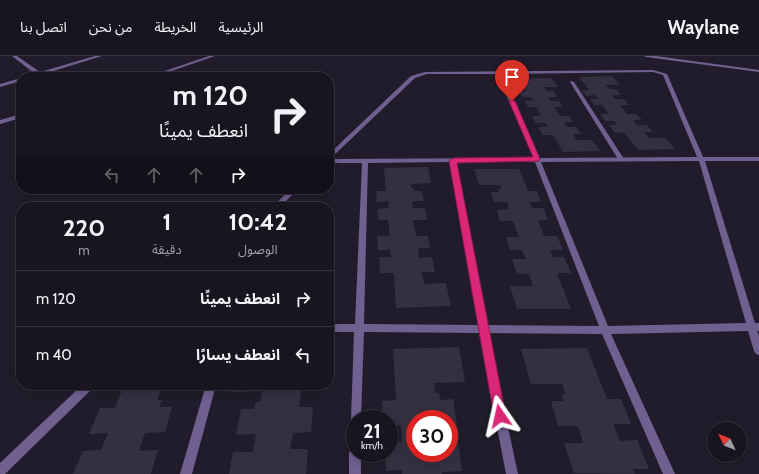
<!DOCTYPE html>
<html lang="ar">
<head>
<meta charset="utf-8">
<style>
	body { margin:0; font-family:Cabin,"Noto Sans Arabic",sans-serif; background:#26222d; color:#f1f3f6; direction:rtl; height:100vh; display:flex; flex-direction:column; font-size:15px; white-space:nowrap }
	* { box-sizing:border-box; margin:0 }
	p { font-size:13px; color:#9f9fa5 }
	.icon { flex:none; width:22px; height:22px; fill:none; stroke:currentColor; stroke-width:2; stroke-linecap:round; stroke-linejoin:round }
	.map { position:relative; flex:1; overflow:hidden; direction:ltr }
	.panel { position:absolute; left:16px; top:146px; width:318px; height:188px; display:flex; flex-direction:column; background:#191520; border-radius:16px; box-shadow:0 2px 10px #0003,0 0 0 1px #37343e; direction:rtl }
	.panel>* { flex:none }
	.hud { position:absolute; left:16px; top:16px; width:318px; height:122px; border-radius:16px; box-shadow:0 2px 10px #0003,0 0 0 1px #37343e; direction:rtl; background:#191520; color:#f1f3f6; overflow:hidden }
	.needle { width:26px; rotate:313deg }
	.fabs { position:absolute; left:707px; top:366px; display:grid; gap:8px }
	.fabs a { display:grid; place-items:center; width:40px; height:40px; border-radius:50%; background:#191520; box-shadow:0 2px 10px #0003,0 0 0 1px #37343e; font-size:20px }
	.speed { position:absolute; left:346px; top:354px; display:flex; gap:8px; font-size:20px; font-weight:700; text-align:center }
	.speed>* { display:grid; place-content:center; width:52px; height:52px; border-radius:50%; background:#191520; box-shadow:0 2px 10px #0003,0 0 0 1px #37343e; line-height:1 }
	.speed small { font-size:10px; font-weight:400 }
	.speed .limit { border:6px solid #d22; background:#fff; color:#111 }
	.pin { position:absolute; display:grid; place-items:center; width:34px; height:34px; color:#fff; margin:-41px -17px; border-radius:50% 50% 50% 0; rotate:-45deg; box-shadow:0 0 4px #0007 }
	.pin .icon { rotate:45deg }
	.me { position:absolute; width:44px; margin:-22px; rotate:349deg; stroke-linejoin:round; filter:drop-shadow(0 0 3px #0008) }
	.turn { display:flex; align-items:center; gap:14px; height:84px; padding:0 20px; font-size:18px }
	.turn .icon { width:52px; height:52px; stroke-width:2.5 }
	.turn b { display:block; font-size:28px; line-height:34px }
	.lanes { display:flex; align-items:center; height:38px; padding:0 20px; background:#0003; justify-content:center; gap:20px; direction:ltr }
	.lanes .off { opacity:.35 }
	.eta { display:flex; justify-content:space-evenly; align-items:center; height:68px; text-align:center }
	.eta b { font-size:24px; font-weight:800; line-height:28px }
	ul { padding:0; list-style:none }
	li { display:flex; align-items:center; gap:12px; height:56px; padding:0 20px; border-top:1px solid #37343e }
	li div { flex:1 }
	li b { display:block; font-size:15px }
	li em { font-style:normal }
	header { display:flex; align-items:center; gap:24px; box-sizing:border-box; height:56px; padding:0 20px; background:#191520; border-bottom:1px solid #37343e }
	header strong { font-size:19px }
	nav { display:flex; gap:22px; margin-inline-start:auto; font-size:14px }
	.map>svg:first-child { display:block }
	.building { fill:#353041 }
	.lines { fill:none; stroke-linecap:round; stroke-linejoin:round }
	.lane { fill:#6f6090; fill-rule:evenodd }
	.street { fill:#6f6090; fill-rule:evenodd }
	.route { fill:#db2777; stroke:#8e194d }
</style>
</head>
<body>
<header>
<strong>Waylane</strong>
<nav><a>الرئيسية</a><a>الخريطة</a><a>من نحن</a><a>اتصل بنا</a></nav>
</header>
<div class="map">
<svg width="759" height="418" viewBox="0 0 759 418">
	<rect width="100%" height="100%" fill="#211c2b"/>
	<g class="building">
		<path d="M612 20 620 29H605L610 33H616L621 39H612L615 43H624L629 49H620L627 58H636L642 64H633L637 69H647L653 76H644L649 82H665L675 93 638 94 624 76 615 77 609 69H617L614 65H605L600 58H609L602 49H594L590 43H598L595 39 586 40 582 34H589L579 21Z"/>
		<path d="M552 22 558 31H543L547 35H553L557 41H548L551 45H559L563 51H554L560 60H569L573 66H564L567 71H576L581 78H573L576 84H592L600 95 563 96 553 79H543L538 71H547L545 67H536L532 60H541L536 51H528L525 45H533L531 41H522L519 35H526L519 23Z"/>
		<path d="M428 111 431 127 411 128V132H414V135H422L424 145H412L413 152H425L427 164H413L416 180H428L430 192H418L419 202 432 201 435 216H422L424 228 446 227 451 250 396 252 394 217H380L379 201H391L390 194H378L377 180H390L388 164H378V153L389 152 388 145 377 146 376 135H386L384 112Z"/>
		<path d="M474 113H519L528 135H537L541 146H530L532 152H544L548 164H538L544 180H557L563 194H550L553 201H564L571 217H557L571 253H517L510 230H533L529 218H517L512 203H526L522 194H510L506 181H519L513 165H500L497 154 509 153 507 146H494L491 136H499L498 133H501L500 129H479Z"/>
		<path d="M459 291 465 326 434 327 435 337H439L440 344 453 343 457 368 449 369V363H415V397H449V386L458 385 462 415 442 416V418H402V414L386 415 385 397H389V386H402L401 369 389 370V363H383L382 345 396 344 393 293Z"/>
		<path d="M587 292 607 343H621L631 368H613L620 385 637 384 649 413H633L635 418 574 417 564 387H583L578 370H558L551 345H564L562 338H566L562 328H531L521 293Z"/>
		<path d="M124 329H194L193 333 161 334 157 344H162L159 351H172L165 376 145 377 139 395 158 394 151 418H73L83 395 101 394 108 377 89 378 100 352H115Z"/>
		<path d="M231 329H302L299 351H313L311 376 293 377 290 393H308L306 418H229L233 396H253L256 378 236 379 241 353H254L256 346H260L262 335 230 336Z"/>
	</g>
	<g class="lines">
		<path class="lane" d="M570 25 574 26 624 103 623 104H619L618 103 570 26Z"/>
		<g class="street">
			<path d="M12 0H17L40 16 95 0H102L34 21H27L35 18Z"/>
			<path d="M209 0H215L154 21H147Z"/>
			<path d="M644 0H656L759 14V16L646 1Z"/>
			<path d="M653 14 667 18 703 101H759V105H705L755 267H759V275H757L759 280V299L756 298 754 295 748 275 611 278 675 418H663L602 278 488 277 518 418H506L479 277 364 276 361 363H355V368L352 367 351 363 354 276H329V268H355L362 107H329V103L534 102 497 18H427L415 22 331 102 329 103V98L411 20 425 16ZM653 16 663 19 697 101 540 102 502 18ZM699 105 746 267 608 270 541 106ZM450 106 478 269 364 268 368 107ZM456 106H535L599 270 487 269Z"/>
			<path d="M21 22V25L0 31V28Z"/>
			<path d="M21 58V62L0 68V64Z"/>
			<path d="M291 133H298L280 151H272Z"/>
			<path d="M82 329H94L93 332 5 418H0V407Z"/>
			<path d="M206 329H216L192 418H180Z"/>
			<path d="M355 391V397H361V418H349V397L351 393Z"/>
		</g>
	</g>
	<path class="route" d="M510 44 515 45 540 103 539 105 457 107 506 360 504 364 500 366 496 364 494 360 449 105 453 102 533 101 509 45Z"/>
</svg>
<div class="fabs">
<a><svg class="needle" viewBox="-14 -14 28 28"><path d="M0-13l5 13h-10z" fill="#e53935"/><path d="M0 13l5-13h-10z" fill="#9f9fa5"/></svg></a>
</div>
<div class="speed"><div>21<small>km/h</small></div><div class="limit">30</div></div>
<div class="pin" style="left:512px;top:45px;background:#d93025"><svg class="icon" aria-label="arrive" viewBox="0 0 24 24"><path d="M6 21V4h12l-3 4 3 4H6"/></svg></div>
<svg class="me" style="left:500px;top:360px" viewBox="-20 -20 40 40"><path d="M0-17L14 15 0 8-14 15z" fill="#db2777" stroke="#fff" stroke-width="4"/></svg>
<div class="hud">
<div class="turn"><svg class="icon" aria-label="right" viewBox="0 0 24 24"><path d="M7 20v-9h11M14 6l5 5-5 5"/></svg><div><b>120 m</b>انعطف يمينًا</div></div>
<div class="lanes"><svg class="icon off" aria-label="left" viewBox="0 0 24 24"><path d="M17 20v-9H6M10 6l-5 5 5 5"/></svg><svg class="icon off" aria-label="ahead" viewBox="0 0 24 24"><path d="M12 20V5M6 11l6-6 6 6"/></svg><svg class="icon off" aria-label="ahead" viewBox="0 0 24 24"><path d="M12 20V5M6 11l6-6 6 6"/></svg><svg class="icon" aria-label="right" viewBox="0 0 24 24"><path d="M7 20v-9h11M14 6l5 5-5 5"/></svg></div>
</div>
<section class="panel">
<div class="eta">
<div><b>10:42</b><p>الوصول</p></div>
<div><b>1</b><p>دقيقة</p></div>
<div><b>220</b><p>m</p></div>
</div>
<ul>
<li><svg class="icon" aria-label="right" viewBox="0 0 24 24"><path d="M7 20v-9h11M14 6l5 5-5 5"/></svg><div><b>انعطف يمينًا</b></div><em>120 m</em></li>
<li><svg class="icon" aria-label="left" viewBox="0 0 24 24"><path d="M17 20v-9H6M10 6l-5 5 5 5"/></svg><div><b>انعطف يسارًا</b></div><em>40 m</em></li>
</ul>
</section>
</div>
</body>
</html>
